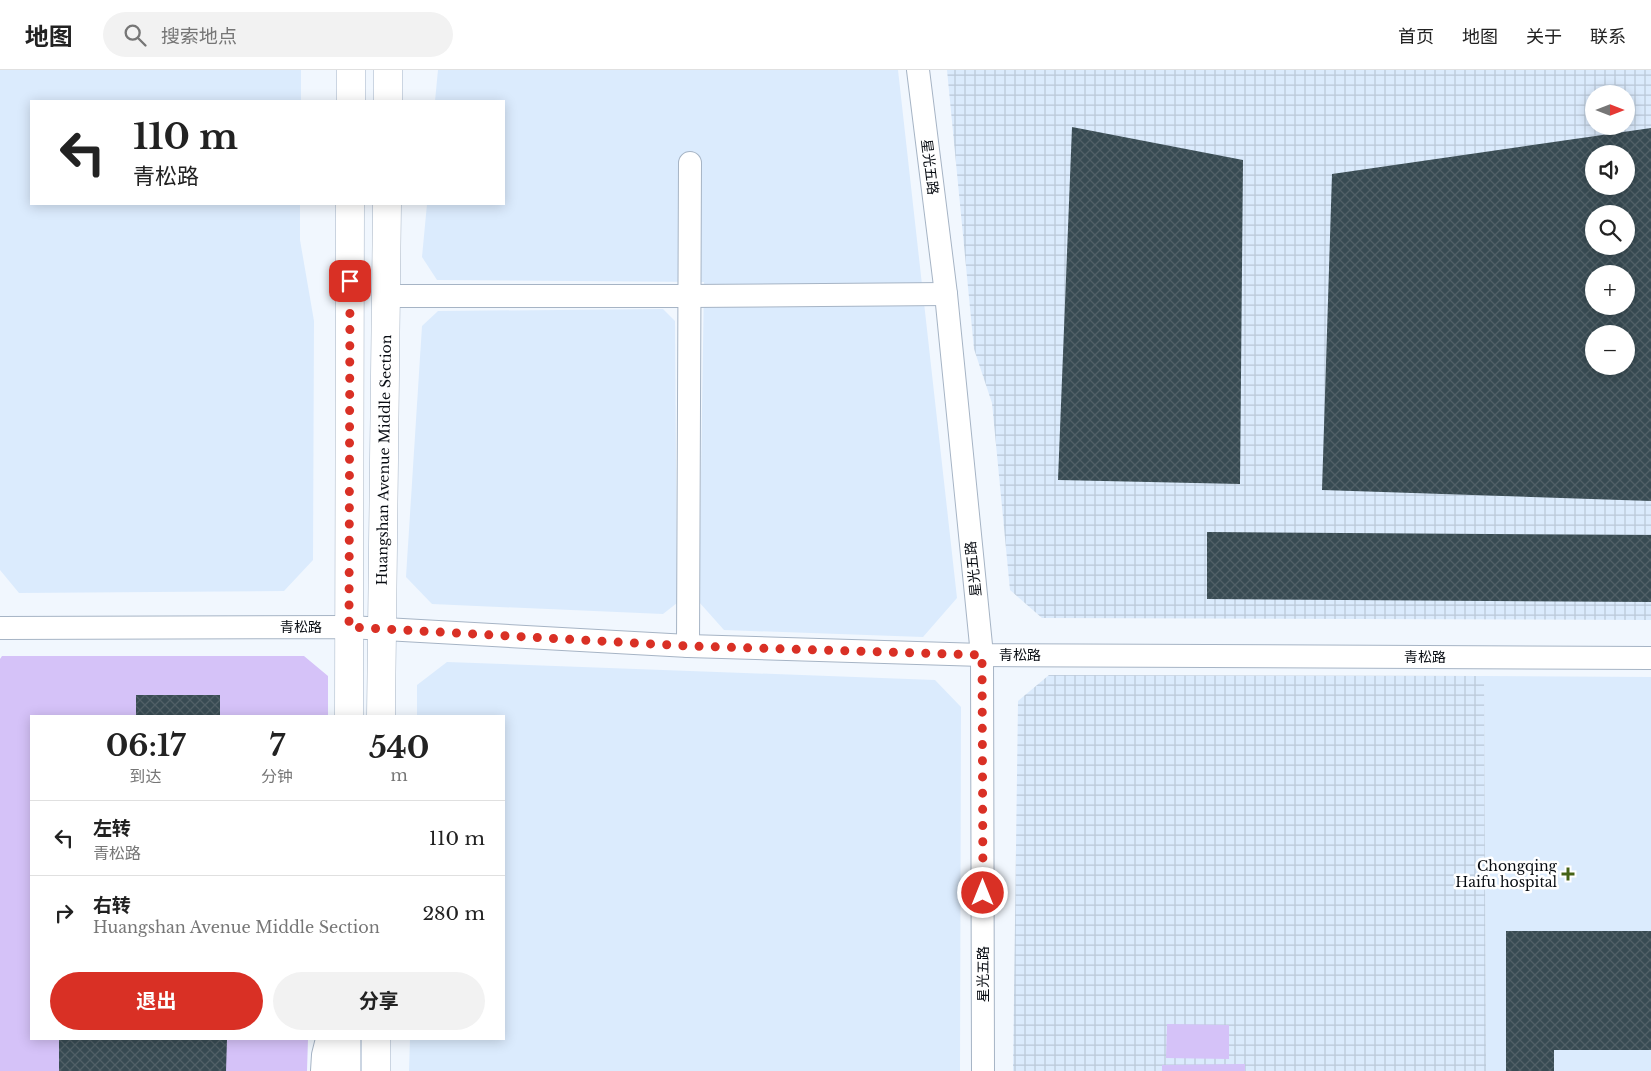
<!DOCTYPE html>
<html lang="zh">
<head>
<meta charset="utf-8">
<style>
	body { margin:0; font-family:"Libre Baskerville","Noto Sans SC",serif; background:#f2f2f2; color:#222; height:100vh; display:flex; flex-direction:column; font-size:19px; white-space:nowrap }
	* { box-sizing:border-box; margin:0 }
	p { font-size:16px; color:#767676 }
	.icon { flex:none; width:28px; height:28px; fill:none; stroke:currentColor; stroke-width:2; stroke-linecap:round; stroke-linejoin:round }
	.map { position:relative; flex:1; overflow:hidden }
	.details { position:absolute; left:30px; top:645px; width:475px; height:325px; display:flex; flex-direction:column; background:#fff; border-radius:0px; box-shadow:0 2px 12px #0003 }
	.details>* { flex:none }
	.guide { position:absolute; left:30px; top:30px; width:475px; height:105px; border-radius:0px; box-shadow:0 2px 12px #0003; background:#fff; color:#222; overflow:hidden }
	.needle { width:32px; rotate:90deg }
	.tools { position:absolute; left:1585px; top:15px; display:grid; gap:10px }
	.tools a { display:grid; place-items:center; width:50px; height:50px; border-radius:50%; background:#fff; box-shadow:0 2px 12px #0003; font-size:25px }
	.pin { position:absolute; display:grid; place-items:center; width:42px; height:42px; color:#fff; margin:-21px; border-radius:10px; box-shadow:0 2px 8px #0006 }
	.me { position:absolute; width:55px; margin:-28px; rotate:0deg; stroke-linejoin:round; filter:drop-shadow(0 0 4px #0008) }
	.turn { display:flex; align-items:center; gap:18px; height:105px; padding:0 20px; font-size:22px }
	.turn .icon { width:65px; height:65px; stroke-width:2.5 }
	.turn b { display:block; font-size:35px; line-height:42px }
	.eta { display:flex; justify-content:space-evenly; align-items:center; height:85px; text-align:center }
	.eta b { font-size:30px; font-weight:700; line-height:35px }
	.action { display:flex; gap:10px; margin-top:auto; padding:10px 20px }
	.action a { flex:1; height:58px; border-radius:30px; background:#d93025; color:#fff; font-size:20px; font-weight:700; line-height:58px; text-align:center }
	.action a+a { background:#f2f2f2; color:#222 }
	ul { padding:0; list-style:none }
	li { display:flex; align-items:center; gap:15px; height:75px; padding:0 20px; border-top:1px solid #e0e0e0 }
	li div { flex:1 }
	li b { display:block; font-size:19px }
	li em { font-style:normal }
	header { display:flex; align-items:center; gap:30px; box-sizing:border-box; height:70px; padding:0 25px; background:#fff; border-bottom:1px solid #e0e0e0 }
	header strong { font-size:24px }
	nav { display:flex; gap:28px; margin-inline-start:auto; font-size:18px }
	.search { width:350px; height:45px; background:#f2f2f2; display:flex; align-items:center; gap:12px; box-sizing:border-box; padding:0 18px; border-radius:28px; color:#767676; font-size:19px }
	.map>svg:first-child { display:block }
	.built { fill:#dbebfd }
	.industrial { fill:url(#industrial-grid); fill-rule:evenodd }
	.grass { fill:#d5c2f8 }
	.building { fill:url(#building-cross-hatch); fill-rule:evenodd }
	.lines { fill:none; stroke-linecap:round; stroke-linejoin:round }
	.minor-casing { stroke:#a6b4c5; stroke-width:24 }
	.major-casing { stroke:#a6b4c5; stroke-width:29 }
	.minor { stroke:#fff; stroke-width:22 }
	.major { stroke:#fff; stroke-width:28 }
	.route { stroke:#d93025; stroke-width:9; stroke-dasharray:0 16.2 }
	.poi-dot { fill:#466316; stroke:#fff; stroke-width:2 }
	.labels { text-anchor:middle; stroke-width:5; stroke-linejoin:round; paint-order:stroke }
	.street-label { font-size:14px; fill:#080c12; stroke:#fff }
	.poi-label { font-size:14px; fill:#080c12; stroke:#fff; text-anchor:end }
</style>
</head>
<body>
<header>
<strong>地图</strong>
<div class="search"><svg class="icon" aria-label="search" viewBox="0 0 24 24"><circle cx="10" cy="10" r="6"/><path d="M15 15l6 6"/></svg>搜索地点</div>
<nav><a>首页</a><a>地图</a><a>关于</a><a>联系</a></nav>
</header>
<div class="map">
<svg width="1651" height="1001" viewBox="0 0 1651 1001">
	<defs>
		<pattern id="industrial-grid" width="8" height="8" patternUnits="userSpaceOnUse" patternTransform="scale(1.25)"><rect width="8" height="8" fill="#dbebfd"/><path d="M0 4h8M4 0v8" fill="none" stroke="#bac8d8"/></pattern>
		<pattern id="building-cross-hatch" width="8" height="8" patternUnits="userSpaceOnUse" patternTransform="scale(1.25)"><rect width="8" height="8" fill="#384b53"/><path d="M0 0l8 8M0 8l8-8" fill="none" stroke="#516067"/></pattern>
	</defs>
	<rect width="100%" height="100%" fill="#f1f7fe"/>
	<g class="built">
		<path d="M0 0H301V31H31V134H300V170L314 251 313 490 284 521 19 523 0 500Z"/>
		<path d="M438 0H898L957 528 923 567 724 560 699 532 704 212 437 210 422 187 427 134H504V31H435Z"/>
		<path d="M663 239 675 251 677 533 663 544 432 534 406 507 422 256 438 241Z"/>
		<path d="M447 592 935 610 961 637 960 1001H409L410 969H504V646H417V615Z"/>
		<path d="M1484 606 1651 607V1001H1486Z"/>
	</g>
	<g class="industrial">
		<path d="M947 0H1651V550L1042 548 1010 520 992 333 974 279ZM1594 24H1626V56H1594ZM1594 84H1626V116H1594ZM1594 144H1626V176H1594ZM1594 204H1626V236H1594ZM1594 264H1626V296H1594Z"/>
		<path d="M1049 605 1484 606 1486 1001H1013L1018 631Z"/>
	</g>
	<g class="grass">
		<path d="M2 586H304L328 606V646H31V969H308L307 1001H0V589Z"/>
		<path d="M1167 954 1229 955V989L1166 988Z"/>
		<path d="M1245 994V1001H1162V995Z"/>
	</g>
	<g class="building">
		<path d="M1072 57 1243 90 1240 414 1058 410Z"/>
		<path d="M1651 58V431L1322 420 1332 104ZM1594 84H1626V116H1594ZM1594 144H1626V176H1594ZM1594 204H1626V236H1594ZM1594 264H1626V296H1594Z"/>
		<path d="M1207 462 1651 465V532L1207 529Z"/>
		<rect x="136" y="625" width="84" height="21"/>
		<path d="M1506 861H1651V980H1554V1001H1506Z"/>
		<path d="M59 969H227L226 1001H59Z"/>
	</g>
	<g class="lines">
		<defs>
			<g id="minor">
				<path d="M918 0 946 224 982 585 983 1001"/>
				<path d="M386 226H688L946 224"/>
				<path d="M0 558 349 557 688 576 982 585 1651 588"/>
				<path d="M688 576 690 93"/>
				<path d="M322 1001 323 985 327 969"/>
			</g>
			<g id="major">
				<path d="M351 31V0"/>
				<path d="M388 31V0"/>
				<path d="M349 646 350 134"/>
				<path d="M381 646 387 134"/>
				<path d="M346 1001V969"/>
				<path d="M376 1001V969"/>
			</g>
		</defs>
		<use href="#minor" class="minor-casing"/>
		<use href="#major" class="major-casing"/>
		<use href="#minor" class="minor"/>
		<use href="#major" class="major"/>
	</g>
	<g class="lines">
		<path class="route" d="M350 211 349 557 688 576 982 585 983 823"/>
	</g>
	<path class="poi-dot" d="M1565.5 796.5h5v5h5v5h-5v5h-5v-5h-5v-5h5z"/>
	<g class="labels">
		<g class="street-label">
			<text transform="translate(930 97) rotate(83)" y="5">星光五路</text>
			<text transform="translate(384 390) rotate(-89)" y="5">Huangshan Avenue Middle Section</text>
			<text transform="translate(973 499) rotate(-96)" y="5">星光五路</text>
			<text x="301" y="562">青松路</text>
			<text x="1020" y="590">青松路</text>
			<text x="1425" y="592">青松路</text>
			<text transform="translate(983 904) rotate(-90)" y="5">星光五路</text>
		</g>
		<g class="poi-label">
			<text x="1557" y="801">Chongqing<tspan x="1557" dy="16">Haifu hospital</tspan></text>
		</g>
	</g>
</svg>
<div class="tools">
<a><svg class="needle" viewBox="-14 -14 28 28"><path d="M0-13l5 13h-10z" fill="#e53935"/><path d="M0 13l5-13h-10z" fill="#767676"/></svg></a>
<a><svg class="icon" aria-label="sound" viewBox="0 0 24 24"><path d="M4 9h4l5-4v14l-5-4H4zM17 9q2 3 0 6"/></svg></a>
<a><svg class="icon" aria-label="search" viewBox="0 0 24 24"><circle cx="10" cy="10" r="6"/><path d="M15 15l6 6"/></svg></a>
<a>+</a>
<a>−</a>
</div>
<div class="pin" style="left:350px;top:211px;background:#d93025"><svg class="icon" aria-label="arrive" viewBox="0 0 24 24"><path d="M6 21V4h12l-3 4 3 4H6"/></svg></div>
<svg class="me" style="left:983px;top:823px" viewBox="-20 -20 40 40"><circle r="17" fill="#d93025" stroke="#fff" stroke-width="3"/><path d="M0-11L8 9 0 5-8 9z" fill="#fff"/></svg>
<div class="guide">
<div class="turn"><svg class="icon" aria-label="left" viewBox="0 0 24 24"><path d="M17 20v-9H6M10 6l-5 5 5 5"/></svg><div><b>110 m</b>青松路</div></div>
</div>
<section class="details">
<div class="eta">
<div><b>06:17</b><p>到达</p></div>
<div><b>7</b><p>分钟</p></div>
<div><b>540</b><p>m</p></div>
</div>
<ul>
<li><svg class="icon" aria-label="left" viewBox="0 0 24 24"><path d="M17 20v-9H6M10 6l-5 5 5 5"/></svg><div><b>左转</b><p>青松路</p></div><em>110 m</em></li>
<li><svg class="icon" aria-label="right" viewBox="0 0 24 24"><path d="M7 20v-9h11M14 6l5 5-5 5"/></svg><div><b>右转</b><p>Huangshan Avenue Middle Section</p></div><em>280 m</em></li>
</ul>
<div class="action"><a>退出</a><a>分享</a></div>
</section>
</div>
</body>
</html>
